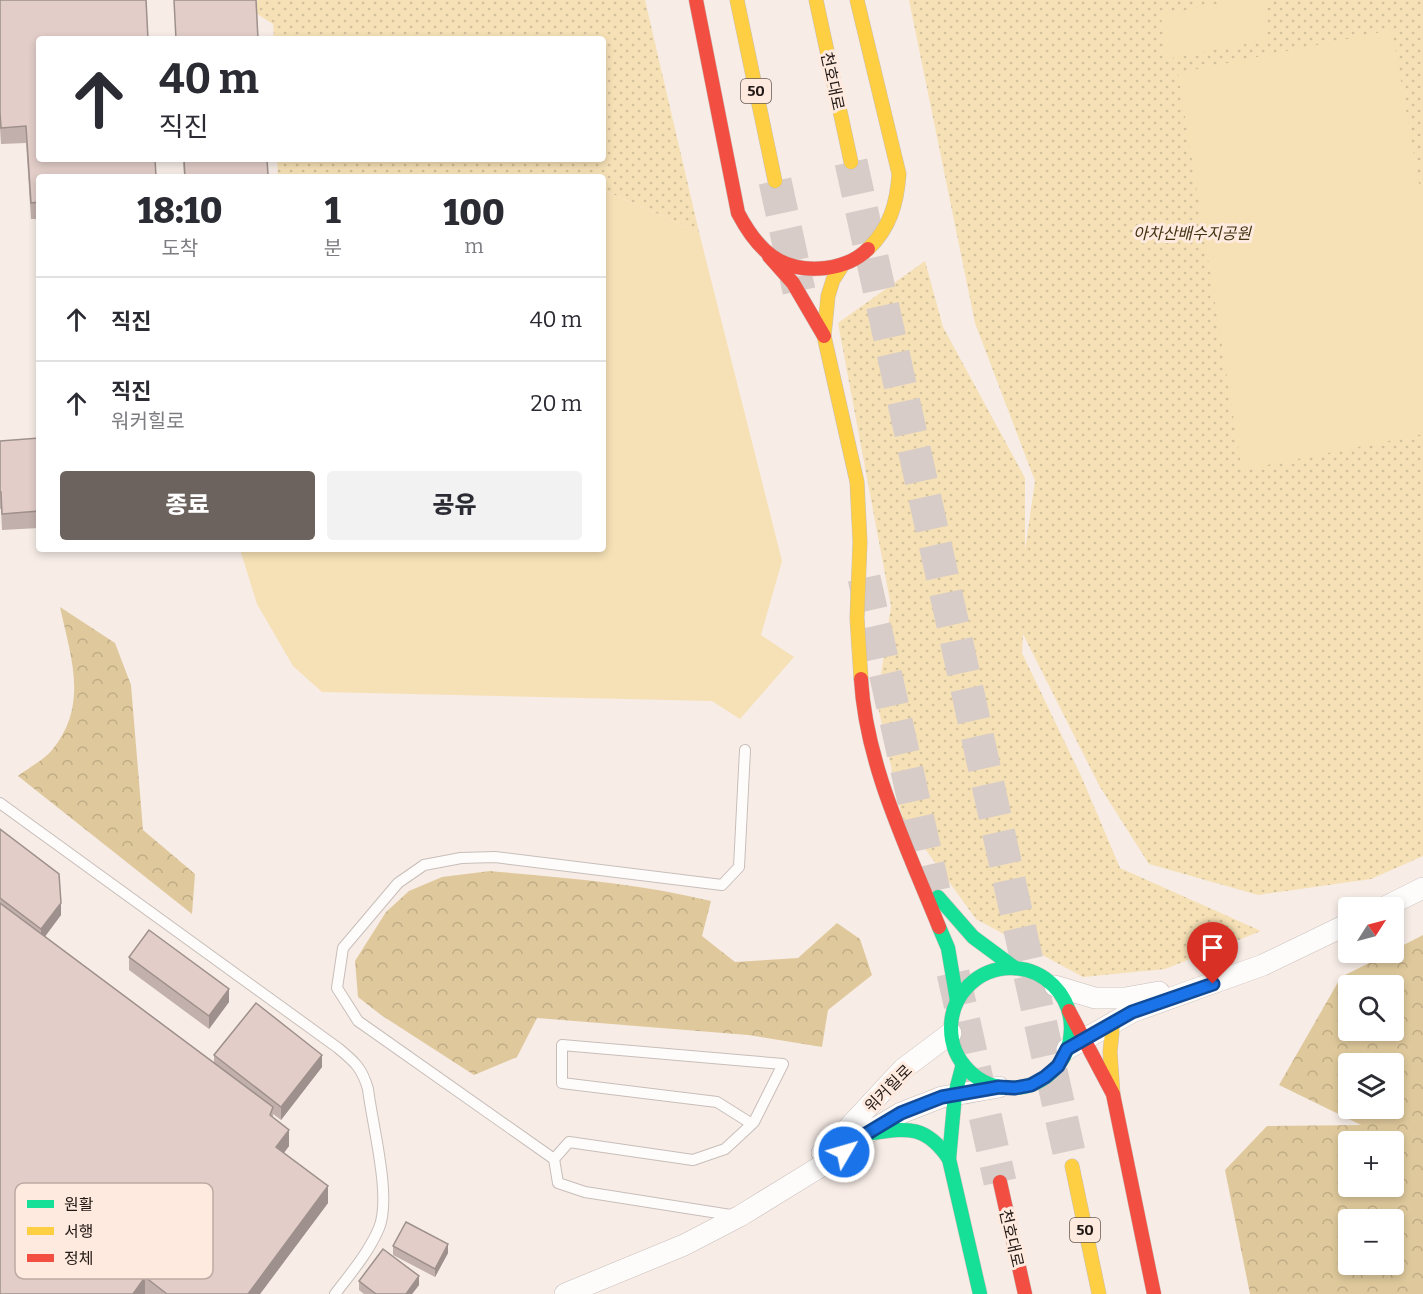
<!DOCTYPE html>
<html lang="ko">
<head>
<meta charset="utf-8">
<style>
	body { margin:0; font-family:Bitter,"Noto Sans KR",serif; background:#f2f2f3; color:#2b2b33; height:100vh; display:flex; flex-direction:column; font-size:22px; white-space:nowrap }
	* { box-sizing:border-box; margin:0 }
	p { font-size:20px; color:#7c7c81 }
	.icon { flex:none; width:33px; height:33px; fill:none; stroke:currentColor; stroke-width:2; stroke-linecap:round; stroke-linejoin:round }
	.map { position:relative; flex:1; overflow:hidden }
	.side { position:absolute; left:36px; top:174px; width:570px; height:378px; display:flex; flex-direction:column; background:#fff; border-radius:6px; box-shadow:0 3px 9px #0003 }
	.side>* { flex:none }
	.top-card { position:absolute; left:36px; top:36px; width:570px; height:126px; border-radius:6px; box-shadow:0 3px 9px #0003; background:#fff; color:#2b2b33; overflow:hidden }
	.needle { width:39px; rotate:54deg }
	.tools { position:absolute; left:1338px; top:897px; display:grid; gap:12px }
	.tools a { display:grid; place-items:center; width:66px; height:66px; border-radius:6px; background:#fff; box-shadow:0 3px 9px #0003; font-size:30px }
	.pin { position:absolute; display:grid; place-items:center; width:51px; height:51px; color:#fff; margin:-62px -26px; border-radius:50% 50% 50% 0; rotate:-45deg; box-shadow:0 0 6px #0007 }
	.pin .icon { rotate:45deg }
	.me { position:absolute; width:66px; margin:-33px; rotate:52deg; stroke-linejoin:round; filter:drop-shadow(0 0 4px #0008) }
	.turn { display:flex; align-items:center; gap:21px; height:126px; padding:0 24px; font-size:27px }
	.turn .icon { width:78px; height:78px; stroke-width:2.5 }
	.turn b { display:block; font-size:42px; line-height:51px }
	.eta { display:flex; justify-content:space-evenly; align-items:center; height:102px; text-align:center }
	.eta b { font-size:36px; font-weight:800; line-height:42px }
	.primary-button { display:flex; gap:12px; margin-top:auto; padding:12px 24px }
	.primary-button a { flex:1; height:69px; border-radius:6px; background:#6d635e; color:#fff; font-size:24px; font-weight:800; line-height:69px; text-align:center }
	.primary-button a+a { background:#f2f2f3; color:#2b2b33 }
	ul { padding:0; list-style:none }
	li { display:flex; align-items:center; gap:18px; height:84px; padding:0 24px; border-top:2px solid #e1e1e2 }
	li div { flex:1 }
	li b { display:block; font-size:22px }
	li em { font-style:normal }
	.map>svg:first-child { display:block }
	.forest { fill:url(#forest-crowns); fill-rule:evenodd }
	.park { fill:url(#park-dots) }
	.garden { fill:#f6e1b6 }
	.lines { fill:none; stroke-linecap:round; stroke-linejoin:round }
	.primary-tunnel { stroke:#d7ccc7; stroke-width:33; stroke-dasharray:33 16; stroke-linecap:butt }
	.lane-casing { stroke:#c8beb9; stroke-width:12 }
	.street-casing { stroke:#c8beb9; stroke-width:22 }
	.fast-casing { stroke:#c8beb9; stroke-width:15 }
	.slow-casing { stroke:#c8beb9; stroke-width:15 }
	.jam-casing { stroke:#c8beb9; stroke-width:15 }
	.lane { stroke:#fefcfb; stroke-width:10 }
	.street { stroke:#fefcfb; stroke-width:21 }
	.fast { stroke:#16e098; stroke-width:14 }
	.slow { stroke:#ffcf43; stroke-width:14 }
	.jam { stroke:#f24e42; stroke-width:14 }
	.wall { fill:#c2b0ac }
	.shaded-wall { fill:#9e908c }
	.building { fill:#e2cdc8; stroke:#9e908c; stroke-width:1.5 }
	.route-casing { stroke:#114b97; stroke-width:15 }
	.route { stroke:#1a73e8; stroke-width:10 }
	.labels { text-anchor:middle; stroke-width:6; stroke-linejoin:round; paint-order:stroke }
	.shield { fill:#feeadf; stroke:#645852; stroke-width:1.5 }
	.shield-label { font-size:15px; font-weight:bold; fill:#221915 }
	.street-label { font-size:16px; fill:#221915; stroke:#feeadf }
	.park-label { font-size:16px; font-style:italic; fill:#413412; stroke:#feeadf }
	.key { fill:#feeadf; stroke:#bcaba2; stroke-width:1.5 }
	.key-label { font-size:16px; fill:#221915 }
</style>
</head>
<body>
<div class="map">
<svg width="1423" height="1294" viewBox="0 0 1423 1294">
	<defs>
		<pattern id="forest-crowns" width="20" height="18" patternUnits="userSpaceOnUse" patternTransform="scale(1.5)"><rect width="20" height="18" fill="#dfc99c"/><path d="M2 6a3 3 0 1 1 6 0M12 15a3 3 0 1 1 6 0" fill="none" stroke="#bfac86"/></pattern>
		<pattern id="park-dots" width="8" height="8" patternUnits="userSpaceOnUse" patternTransform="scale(1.5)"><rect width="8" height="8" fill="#f6e1b6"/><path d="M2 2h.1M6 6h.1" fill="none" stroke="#d3c09c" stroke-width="1.8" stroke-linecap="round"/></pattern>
	</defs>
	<rect width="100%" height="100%" fill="#f7ece6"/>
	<g class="forest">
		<path d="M60 607 115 643 131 685 143 830 195 874 192 914 18 776C28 768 44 760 52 750 89 705 71 658 60 607Z"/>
		<path d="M490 871C565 878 638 883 711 901L702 936 735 962 798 958 837 923 860 939 872 975 828 1010 822 1047 748 1035 537 1018 517 1057 474 1075 381 1015 358 997 355 961 386 912 409 891 442 877Z"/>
		<path d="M1423 935V1294H1250L1225 1170 1267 1126 1361 1125 1279 1085 1341 977 1389 953 1394 952V950ZM1348 986H1394V1030H1348ZM1348 1064H1394V1108H1348ZM1348 1142H1394V1186H1348ZM1348 1220H1394V1264H1348Z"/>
	</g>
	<g class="park">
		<path d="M235 0H645L699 232 603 190V177H278L277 159H603V39H274L273 24Z"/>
		<path d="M909 0H1423V856L1371 879 1258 895 1149 864 1100 787 1023 634 1022 653 1082 778 1120 868 1261 931 1165 969 1083 977 976 919 902 817 877 702 891 606 838 323 925 261 943 327 1025 478V550L1035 481 975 323Z"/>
	</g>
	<g class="garden">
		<path d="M1235 0H1265L1267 40 1166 59 1161 15Z"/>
		<path d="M1392 30 1423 206V434L1242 470 1178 73Z"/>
		<path d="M603 190 699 232 782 561 761 635 794 657 740 719 712 701 322 692 293 666 257 604 240 549H603Z"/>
	</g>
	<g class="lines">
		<g class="primary-tunnel">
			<path d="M851 162 1072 1166"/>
			<path d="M775 181 799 291"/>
			<path d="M864 578 934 891"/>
			<path d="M953 973 1000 1182"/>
		</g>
		<defs>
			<g id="lane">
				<path d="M0 803 338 1048C355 1062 362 1068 368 1089 372 1124 392 1197 379 1228 369 1252 351 1273 335 1294"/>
				<path d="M554 1159 569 1142 693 1160 725 1149 752 1124 754 1122 783 1064 562 1045V1083L717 1102 752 1124"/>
				<path d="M737 1216 585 1192 558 1183 554 1159 358 1021 337 988 343 948 398 883 424 865 461 858 495 857 722 885 739 867 745 750"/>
			</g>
			<g id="street">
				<path d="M1383 908 1423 888"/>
				<path d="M1055 986 1095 998H1125L1159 992"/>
				<path d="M1067 1049 1132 1012 1263 965 1348 924"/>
				<path d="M822 1153 838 1139 903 1069 951 1033"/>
				<path d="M565 1294 684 1245 740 1216 844 1152 866 1134 901 1113 942 1097 999 1087"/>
			</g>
			<g id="fast">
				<path d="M938 897 973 937 1015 968"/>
				<path d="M939 927 948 948 957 1001"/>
				<circle cx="1011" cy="1028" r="60"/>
				<path d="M963 1064 955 1094 949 1159 980 1294"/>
				<path d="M866 1134C904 1129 924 1122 949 1159"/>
			</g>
			<g id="slow">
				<path d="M737 0 775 181"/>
				<path d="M816 0 851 162"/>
				<path d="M857 0 899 174C897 203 890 228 868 249"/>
				<path d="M842 266 833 280 828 296 824 336 857 482 860 542 857 618 861 679"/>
				<path d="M1113 1023 1110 1052 1113 1094"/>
				<path d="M1072 1166 1099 1294"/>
			</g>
			<g id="jam">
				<path d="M696 0 738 213C758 251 781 273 826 268 841 266 857 260 868 249"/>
				<path d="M769 256 793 283 824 336"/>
				<path d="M861 679C866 765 907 847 939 927"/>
				<path d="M1069 1011 1113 1094 1154 1294"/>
				<path d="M1000 1182 1025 1294"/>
			</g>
		</defs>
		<use href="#lane" class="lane-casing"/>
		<use href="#street" class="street-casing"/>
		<use href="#fast" class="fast-casing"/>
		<use href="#slow" class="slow-casing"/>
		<use href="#jam" class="jam-casing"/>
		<use href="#lane" class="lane"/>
		<use href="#street" class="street"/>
		<use href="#fast" class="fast"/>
		<use href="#slow" class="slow"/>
		<use href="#jam" class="jam"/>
	</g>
	<g class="wall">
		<path d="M0 0 39 177V219H31L26 143 1 144 0 128Z"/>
		<path d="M183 159H267L268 177H184Z"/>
		<path d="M39 438V528L2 530 1 509H0V441Z"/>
		<path d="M0 829 61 915 45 936 214 1063V1055L322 1067 281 1120 273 1114V1117L289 1146 284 1153 328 1203 260 1294H0Z"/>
		<path d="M129 957 229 1002 209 1029 129 970Z"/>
		<path d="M393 1246 448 1253 435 1277 393 1255Z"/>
		<path d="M359 1281 419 1285 412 1294H364L359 1290Z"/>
	</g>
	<g class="shaded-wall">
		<path d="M61 903V915L41 942V929Z"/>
		<path d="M229 989V1002L209 1029V1016Z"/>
		<path d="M322 1055V1067L281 1120V1107Z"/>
		<path d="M289 1130V1146L276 1163V1147Z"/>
		<path d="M328 1186V1203L260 1294H248Z"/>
		<path d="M448 1244V1253L435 1277V1269Z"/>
		<path d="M419 1276V1285L412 1294H406Z"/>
		<path d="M145 1277V1294H133Z"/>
	</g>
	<g class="building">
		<path d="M0 0H146L148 39H39V159H155L156 177H39V202L31 203 26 126 1 128 0 112Z"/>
		<path d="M174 0H256L258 39H176Z"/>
		<path d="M184 159H267L268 175 238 177H185Z"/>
		<path d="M39 438V511L2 514 1 492H0V441Z"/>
		<path d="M0 829 59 874 61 903 41 929 0 898Z"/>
		<path d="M0 903 273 1107 270 1115 289 1130 276 1147 328 1186 248 1294H167L145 1277 133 1294H0Z"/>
		<path d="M149 930 229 989 209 1016 129 957Z"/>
		<path d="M256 1003 322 1055 281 1107 214 1055Z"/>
		<path d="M406 1222 448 1244 435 1269 393 1246Z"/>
		<path d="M383 1249 419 1276 406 1294H376L359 1281Z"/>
	</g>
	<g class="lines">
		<defs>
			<path id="route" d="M844 1152 866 1134 901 1113 942 1097 999 1087 1015 1088 1031 1085 1045 1077 1058 1066 1067 1049 1132 1012 1213 984"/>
		</defs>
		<use href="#route" class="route-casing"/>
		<use href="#route" class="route"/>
	</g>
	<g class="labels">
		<g class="shield">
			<rect x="741" y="79" width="30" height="24" rx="4.5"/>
			<rect x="1070" y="1218" width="30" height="24" rx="4.5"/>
		</g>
		<g class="shield-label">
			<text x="756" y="96">50</text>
			<text x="1085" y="1235">50</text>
		</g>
		<g class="street-label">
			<text transform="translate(833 81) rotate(78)" y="6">천호대로</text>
			<text transform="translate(888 1088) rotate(-45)" y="6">워커힐로</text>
			<text transform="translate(1012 1238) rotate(77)" y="6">천호대로</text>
		</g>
		<g class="park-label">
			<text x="1192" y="239">아차산배수지공원</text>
		</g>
	</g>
	<rect x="15" y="1183" width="198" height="96" rx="9" class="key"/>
	<rect x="27" y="1200" width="27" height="8" fill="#16e098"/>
	<rect x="27" y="1227" width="27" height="8" fill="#ffcf43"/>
	<rect x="27" y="1254" width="27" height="8" fill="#f24e42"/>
	<g class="key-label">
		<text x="64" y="1210">원활</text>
		<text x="64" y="1237">서행</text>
		<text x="64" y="1264">정체</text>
	</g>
</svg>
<div class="tools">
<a><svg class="needle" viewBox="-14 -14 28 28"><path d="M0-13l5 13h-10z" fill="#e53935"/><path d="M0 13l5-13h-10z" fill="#7c7c81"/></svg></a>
<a><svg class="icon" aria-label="search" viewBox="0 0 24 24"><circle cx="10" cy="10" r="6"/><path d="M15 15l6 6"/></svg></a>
<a><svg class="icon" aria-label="layers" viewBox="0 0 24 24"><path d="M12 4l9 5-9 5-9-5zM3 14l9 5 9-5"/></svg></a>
<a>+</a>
<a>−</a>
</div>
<div class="pin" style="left:1213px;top:984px;background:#d93025"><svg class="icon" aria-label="arrive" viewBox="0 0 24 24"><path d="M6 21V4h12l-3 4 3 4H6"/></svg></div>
<svg class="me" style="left:844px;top:1152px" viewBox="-20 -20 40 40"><circle r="17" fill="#1a73e8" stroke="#fff" stroke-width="3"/><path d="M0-11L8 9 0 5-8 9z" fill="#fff"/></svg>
<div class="top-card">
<div class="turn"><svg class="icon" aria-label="ahead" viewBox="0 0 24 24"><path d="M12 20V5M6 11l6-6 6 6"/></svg><div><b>40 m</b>직진</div></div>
</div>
<section class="side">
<div class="eta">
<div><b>18:10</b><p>도착</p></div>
<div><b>1</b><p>분</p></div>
<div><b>100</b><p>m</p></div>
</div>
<ul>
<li><svg class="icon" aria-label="ahead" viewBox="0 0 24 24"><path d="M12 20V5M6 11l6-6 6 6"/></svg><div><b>직진</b></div><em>40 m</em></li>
<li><svg class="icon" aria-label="ahead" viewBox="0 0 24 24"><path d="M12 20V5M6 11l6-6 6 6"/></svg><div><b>직진</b><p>워커힐로</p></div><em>20 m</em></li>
</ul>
<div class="primary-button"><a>종료</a><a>공유</a></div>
</section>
</div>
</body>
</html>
